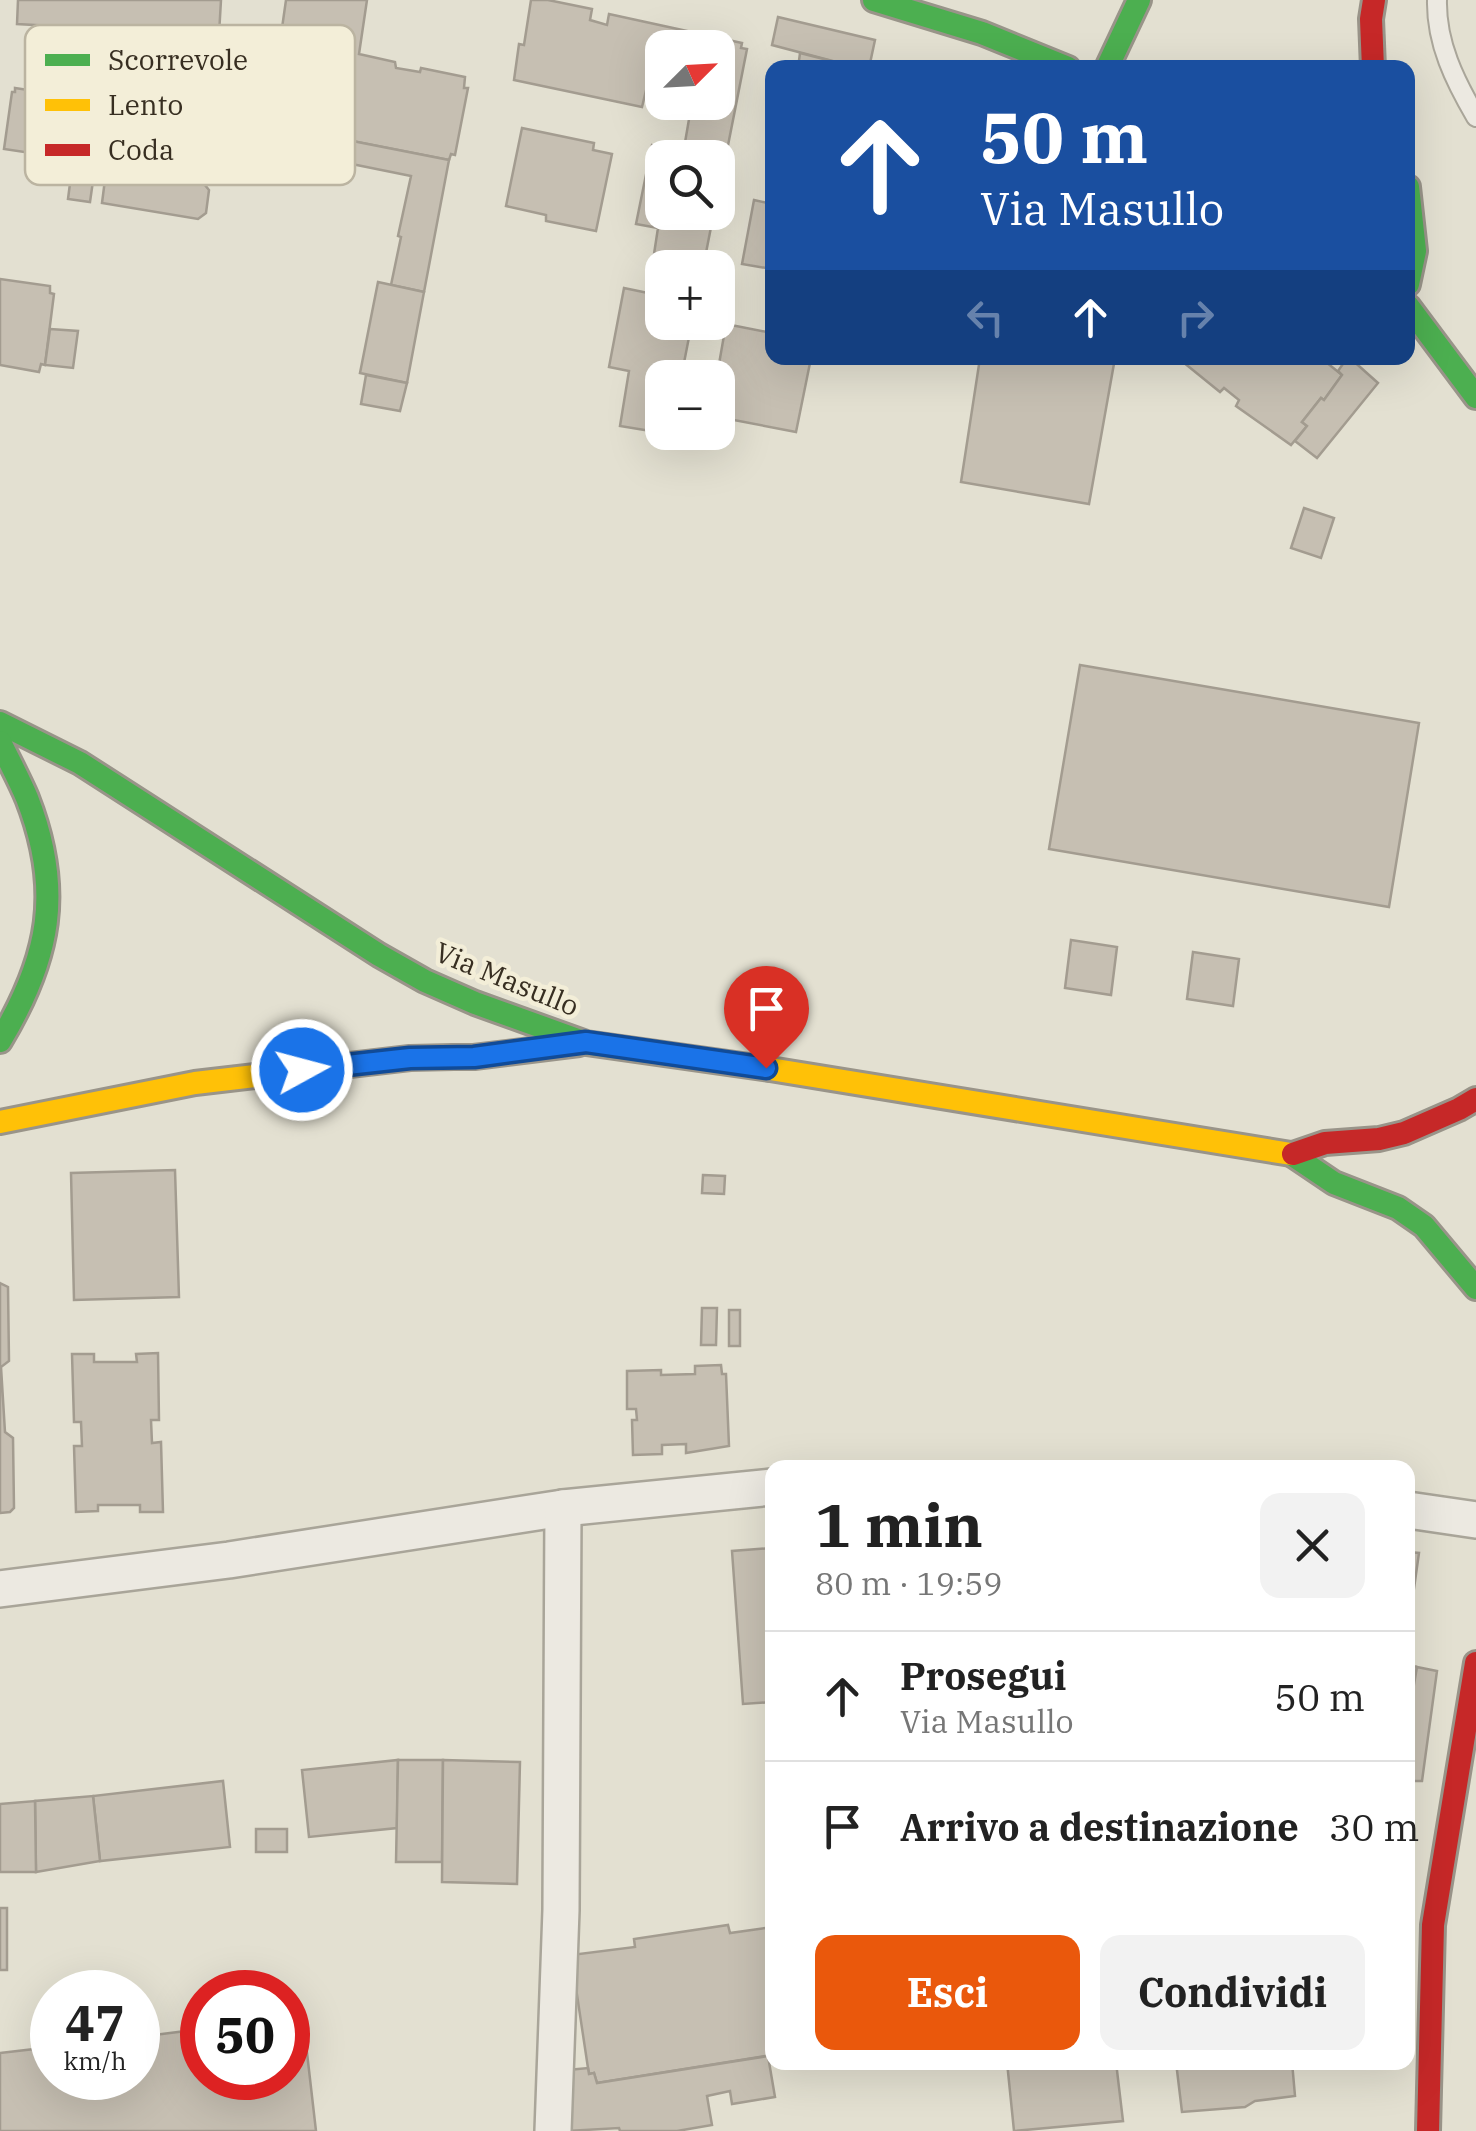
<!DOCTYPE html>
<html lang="it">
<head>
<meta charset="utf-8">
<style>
	body { margin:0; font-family:"IBM Plex Serif",serif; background:#f2f2f2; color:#222; height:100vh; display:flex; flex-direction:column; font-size:38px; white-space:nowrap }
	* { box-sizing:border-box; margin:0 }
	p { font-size:32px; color:#767676 }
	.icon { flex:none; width:55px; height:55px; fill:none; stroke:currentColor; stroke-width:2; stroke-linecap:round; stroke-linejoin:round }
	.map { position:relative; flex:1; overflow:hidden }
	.sheet { position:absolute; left:765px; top:1460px; width:650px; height:610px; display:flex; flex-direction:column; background:#fff; border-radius:20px; box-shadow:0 10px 40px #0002 }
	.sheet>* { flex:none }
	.guide { position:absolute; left:765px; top:60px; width:650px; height:305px; border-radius:20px; box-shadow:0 10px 40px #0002; background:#1a4fa0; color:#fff; overflow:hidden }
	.needle { width:65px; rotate:66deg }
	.tools { position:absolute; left:645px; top:30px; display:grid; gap:20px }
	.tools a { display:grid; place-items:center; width:90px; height:90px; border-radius:20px; background:#fff; box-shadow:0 10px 40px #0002; font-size:50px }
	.speed { position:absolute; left:30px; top:1970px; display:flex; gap:20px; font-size:50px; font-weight:700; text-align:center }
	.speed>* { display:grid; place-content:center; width:130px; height:130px; border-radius:50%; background:#fff; box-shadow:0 10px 40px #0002; line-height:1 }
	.speed small { font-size:25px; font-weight:400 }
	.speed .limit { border:15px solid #d22; background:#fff; color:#111 }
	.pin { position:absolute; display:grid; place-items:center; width:85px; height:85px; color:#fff; margin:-102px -42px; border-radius:50% 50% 50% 0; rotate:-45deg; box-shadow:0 0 10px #0007 }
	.pin .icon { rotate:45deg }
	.me { position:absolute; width:110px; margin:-55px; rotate:83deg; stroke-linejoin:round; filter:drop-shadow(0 0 8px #0008) }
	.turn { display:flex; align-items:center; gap:35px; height:210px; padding:0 50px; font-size:45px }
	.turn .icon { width:130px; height:130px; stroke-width:2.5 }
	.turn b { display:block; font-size:70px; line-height:85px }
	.lanes { display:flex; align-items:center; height:95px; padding:0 50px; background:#0003; justify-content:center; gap:50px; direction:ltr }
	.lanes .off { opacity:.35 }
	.round { display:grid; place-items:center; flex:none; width:105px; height:105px; border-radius:20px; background:#f2f2f2 }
	.overview { display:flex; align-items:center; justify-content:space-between; height:170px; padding:0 50px }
	h1 { font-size:60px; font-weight:800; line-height:75px }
	.primary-button { display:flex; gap:20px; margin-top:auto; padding:20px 50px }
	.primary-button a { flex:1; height:115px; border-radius:20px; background:#ea580c; color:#fff; font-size:40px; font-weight:800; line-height:115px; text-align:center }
	.primary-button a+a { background:#f2f2f2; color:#222 }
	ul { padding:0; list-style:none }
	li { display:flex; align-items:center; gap:30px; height:130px; padding:0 50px; border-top:2px solid #e0e0e0 }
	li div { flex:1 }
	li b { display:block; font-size:38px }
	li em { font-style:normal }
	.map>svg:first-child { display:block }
	.building { fill:#c6bfb2; stroke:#a39c90; stroke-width:2.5 }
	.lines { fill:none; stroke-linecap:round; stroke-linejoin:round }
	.lane-casing { stroke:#a9a599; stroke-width:22 }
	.street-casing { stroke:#a9a599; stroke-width:40 }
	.fast-casing { stroke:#999489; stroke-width:28 }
	.slow-casing { stroke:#999489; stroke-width:28 }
	.jam-casing { stroke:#999489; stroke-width:28 }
	.lane { stroke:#ece9e1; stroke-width:18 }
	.street { stroke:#ece9e1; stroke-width:35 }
	.fast { stroke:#4caf50; stroke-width:22 }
	.slow { stroke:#ffc107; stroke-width:22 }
	.jam { stroke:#c62828; stroke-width:22 }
	.route-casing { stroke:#114b97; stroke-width:25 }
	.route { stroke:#1a73e8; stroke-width:18 }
	.labels { text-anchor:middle; stroke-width:9; stroke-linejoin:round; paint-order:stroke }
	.street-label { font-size:28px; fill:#372e21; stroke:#f3eed8 }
	.key { fill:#f3eed8; stroke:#bbb4a1; stroke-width:2.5 }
	.key-label { font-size:28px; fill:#372e21 }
</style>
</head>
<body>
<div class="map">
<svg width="1476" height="2131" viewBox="0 0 1476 2131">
	<rect width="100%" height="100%" fill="#e3e0d1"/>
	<g class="building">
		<path d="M18 0H221L217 69 142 63V40L119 38 113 89 83 85 89 28 17 24Z"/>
		<path d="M286 0H367L359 54 395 62 396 68 420 72 421 68 465 77 464 88H468L455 155 451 154 449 160 337 138V131L331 130 340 90 275 77Z"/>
		<path d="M531 0H548L592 9 590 20 607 25 609 14 742 43 741 48 747 49 718 196V158H662V212H714L703 268H662V322H692L681 378H662V432L669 434 620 426 629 371 609 367 624 288 648 293 658 228 636 224 652 145 683 154 692 102H718V48H662V77L650 74 642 107 514 80 519 44 524 45Z"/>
		<path d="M778 17 875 40 869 68H859L772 45Z"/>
		<path d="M800 53 859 68H798Z"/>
		<path d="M15 88 81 98 72 159 4 149 12 92H15Z"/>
		<path d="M81 98 113 103 105 161 96 160 90 202 68 199Z"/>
		<path d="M112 125 192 137 190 145 208 150 205 185 209 190 206 213 198 219 102 203Z"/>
		<path d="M522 128 594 143 593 150 612 154 596 231 546 221V215L506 206Z"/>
		<path d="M331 130 337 131V138L449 160 424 292 391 285 401 237 398 236 411 176 327 159Z"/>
		<path d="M754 200 772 204V269L742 264Z"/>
		<path d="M0 279 50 286V293L54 294 45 365 41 364 39 372 0 365Z"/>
		<path d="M378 282 424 292 407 383 360 373Z"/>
		<path d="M726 324 772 333V358H811L796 432 718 417 723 365 719 364Z"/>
		<path d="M50 329 78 331 73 368 45 365Z"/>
		<path d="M980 358H1115L1089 504 961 482Z"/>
		<path d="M1178 358H1321L1342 375 1324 400 1321 398 1302 422 1307 426 1291 445 1236 406 1239 400 1224 388 1220 392Z"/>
		<path d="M1347 358H1350L1378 383 1317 458 1295 441 1307 426 1302 422 1321 398 1324 400 1342 375 1338 371Z"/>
		<path d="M366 375 407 383 400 411 361 404Z"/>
		<path d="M1304 508 1334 518 1321 558 1291 548Z"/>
		<path d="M1080 665 1419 723 1389 907 1049 849Z"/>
		<path d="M1071 940 1117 947 1111 995 1065 988Z"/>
		<path d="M1193 952 1239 959 1233 1006 1187 999Z"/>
		<path d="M175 1170 179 1297 74 1300 71 1173Z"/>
		<path d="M703 1175 725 1176 724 1194 702 1193Z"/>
		<path d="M0 1283 8 1287 9 1361 1 1367 5 1432 13 1438 14 1508 10 1512 0 1513Z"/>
		<path d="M702 1308H717L716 1345H701Z"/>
		<rect x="729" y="1310" width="11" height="36"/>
		<path d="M158 1353 159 1420H151L152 1443 161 1442 163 1512H140V1505H98V1511L76 1512 74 1446H82L81 1422H74L72 1354H94V1362H137L136 1354Z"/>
		<path d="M721 1365 722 1374H726L729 1446 686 1453V1444L662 1445V1454L633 1455 632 1420H637L636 1409H627V1371L661 1370V1375L695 1374V1366Z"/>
		<path d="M772 1548V1702L743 1704 732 1551Z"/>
		<path d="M1408 1552 1419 1553 1408 1631Z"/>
		<path d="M1408 1664 1417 1667 1408 1719Z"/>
		<path d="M1417 1667 1437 1671 1422 1781H1408V1719Z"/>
		<path d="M398 1760 397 1828 309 1837 302 1770Z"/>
		<path d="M398 1760H443L442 1862H396Z"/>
		<path d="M443 1760 520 1762 517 1884 442 1882Z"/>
		<path d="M223 1781 230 1847 100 1861 93 1796Z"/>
		<path d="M93 1796 100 1861 36 1872 35 1801Z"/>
		<path d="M35 1801 36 1872H0V1804Z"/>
		<rect x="256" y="1829" width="31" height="23"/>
		<rect x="0" y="1908" width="7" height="62"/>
		<path d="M728 1925 730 1933 772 1927V2055L597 2083 594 2073 589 2074 588 2068 571 1955 635 1947 634 1939Z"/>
		<path d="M303 2018 316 2131H0V2053L52 2047V2078H138V2037L202 2029V2078H288V2020Z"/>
		<path d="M768 2056 775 2097 732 2104 730 2091 707 2096 712 2125 677 2131H620L619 2128 567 2131 568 2070 588 2068 589 2074 594 2073 597 2083Z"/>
		<path d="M1007 2062H1116L1123 2121 1014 2131Z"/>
		<path d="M1176 2062H1292L1295 2096 1255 2101 1245 2107 1182 2112Z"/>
	</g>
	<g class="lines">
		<defs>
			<path id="lane" d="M1437 0C1436 43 1455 81 1476 117"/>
			<g id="street">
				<path d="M1408 1510 1476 1520"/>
				<path d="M0 1589 229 1560 563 1508 772 1487"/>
				<path d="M553 2131 561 1910 563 1508"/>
			</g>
			<g id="fast">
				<path d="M874 0 982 33 1068 68"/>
				<path d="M1107 68 1139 0"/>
				<path d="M1408 187 1415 251 1408 284"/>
				<path d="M1408 306 1476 397"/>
				<path d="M0 723 80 763 379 955 425 981 475 1003 586 1043 770 1069"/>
				<path d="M0 742C9 761 19 779 27 798 63 890 50 958 0 1041"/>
				<path d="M454 1057H474L579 1044"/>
				<path d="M1291 1154 1334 1183 1398 1208 1424 1226 1476 1288"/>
			</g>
			<g id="slow">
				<path d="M770 1069 1291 1154"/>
				<path d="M0 1122 195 1083 410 1058 454 1057"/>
			</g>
			<g id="jam">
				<path d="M1373 68 1371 19 1374 0"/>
				<path d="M1293 1154 1325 1143 1379 1139 1404 1133 1459 1109 1476 1099"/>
				<path d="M1428 2131 1433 1925 1476 1663"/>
			</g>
		</defs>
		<use href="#lane" class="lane-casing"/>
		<use href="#street" class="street-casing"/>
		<use href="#fast" class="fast-casing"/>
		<use href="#slow" class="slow-casing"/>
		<use href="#jam" class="jam-casing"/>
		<use href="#lane" class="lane"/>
		<use href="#street" class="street"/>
		<use href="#fast" class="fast"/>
		<use href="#slow" class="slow"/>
		<use href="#jam" class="jam"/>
	</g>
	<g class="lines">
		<defs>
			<path id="route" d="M302 1070 410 1058 474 1057 586 1042 766 1068"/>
		</defs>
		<use href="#route" class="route-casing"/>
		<use href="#route" class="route"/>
	</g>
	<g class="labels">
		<g class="street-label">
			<text transform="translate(507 979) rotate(22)" y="10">Via Masullo</text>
		</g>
	</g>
	<rect x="25" y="25" width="330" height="160" rx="15" class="key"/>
	<rect x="45" y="54" width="45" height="12" fill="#4caf50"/>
	<rect x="45" y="99" width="45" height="12" fill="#ffc107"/>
	<rect x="45" y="144" width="45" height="12" fill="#c62828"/>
	<g class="key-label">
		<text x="108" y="70">Scorrevole</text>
		<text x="108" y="115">Lento</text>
		<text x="108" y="160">Coda</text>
	</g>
</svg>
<div class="tools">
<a><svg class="needle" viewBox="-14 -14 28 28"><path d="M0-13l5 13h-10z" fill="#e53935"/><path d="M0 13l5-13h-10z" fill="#767676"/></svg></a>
<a><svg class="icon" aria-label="search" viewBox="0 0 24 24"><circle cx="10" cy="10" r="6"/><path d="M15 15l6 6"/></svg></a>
<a>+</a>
<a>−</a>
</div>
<div class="speed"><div>47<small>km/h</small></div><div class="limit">50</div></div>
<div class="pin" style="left:766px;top:1068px;background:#d93025"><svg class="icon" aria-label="arrive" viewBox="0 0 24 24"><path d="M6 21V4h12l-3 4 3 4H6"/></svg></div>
<svg class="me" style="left:302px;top:1070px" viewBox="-20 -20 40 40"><circle r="17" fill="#1a73e8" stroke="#fff" stroke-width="3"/><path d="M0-11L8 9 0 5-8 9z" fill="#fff"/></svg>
<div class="guide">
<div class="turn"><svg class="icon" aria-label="ahead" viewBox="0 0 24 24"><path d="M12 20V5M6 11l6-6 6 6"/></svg><div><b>50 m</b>Via Masullo</div></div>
<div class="lanes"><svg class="icon off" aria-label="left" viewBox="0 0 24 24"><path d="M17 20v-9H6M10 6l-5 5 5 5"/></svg><svg class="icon" aria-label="ahead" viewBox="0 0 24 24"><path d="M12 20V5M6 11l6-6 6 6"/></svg><svg class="icon off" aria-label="right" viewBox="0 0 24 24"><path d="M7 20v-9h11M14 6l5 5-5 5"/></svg></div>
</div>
<section class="sheet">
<div class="overview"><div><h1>1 min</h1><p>80 m · 19:59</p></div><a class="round"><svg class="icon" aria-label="close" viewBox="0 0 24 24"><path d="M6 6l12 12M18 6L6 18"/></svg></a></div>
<ul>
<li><svg class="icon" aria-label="ahead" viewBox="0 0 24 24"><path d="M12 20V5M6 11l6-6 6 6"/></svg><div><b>Prosegui</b><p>Via Masullo</p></div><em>50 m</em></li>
<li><svg class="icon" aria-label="arrive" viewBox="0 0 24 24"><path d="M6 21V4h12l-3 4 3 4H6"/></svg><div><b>Arrivo a destinazione</b></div><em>30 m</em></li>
</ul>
<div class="primary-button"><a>Esci</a><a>Condividi</a></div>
</section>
</div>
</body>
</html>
